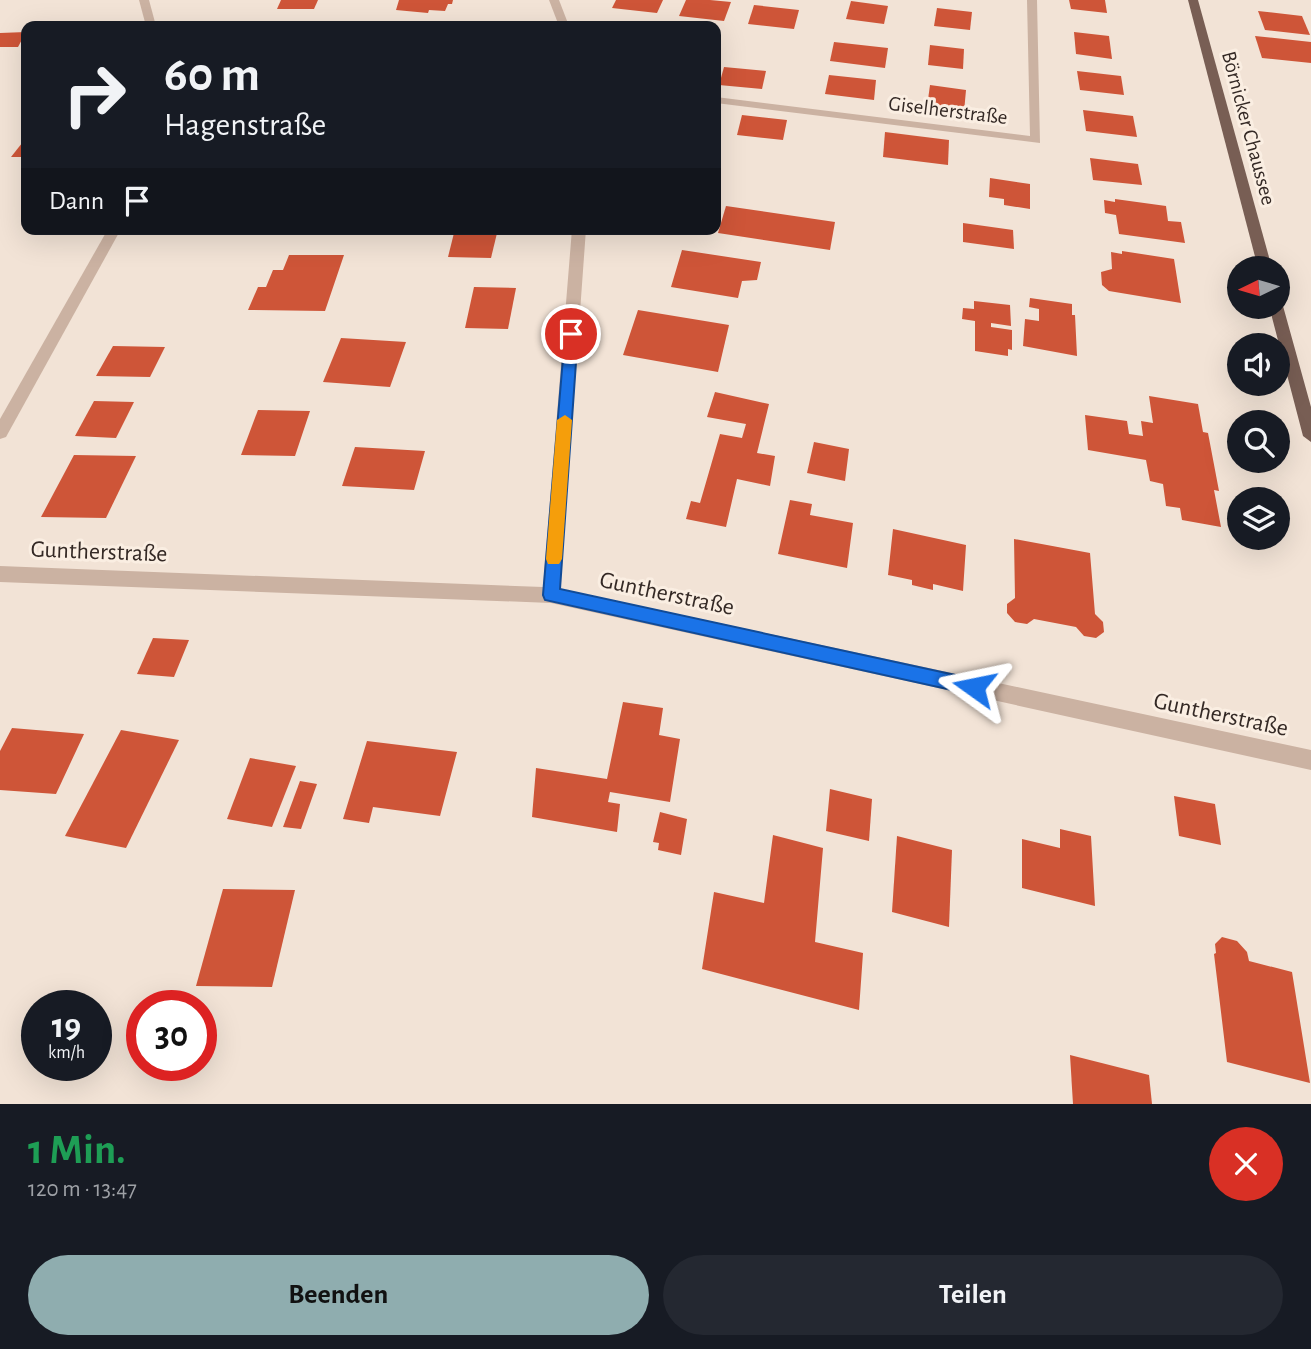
<!DOCTYPE html>
<html lang="de">
<head>
<meta charset="utf-8">
<style>
	body { margin:0; font-family:"Alegreya Sans",sans-serif; background:#242831; color:#f1f3f6; height:100vh; display:flex; flex-direction:column; font-size:26px; white-space:nowrap }
	* { box-sizing:border-box; margin:0 }
	p { font-size:23px; color:#9ea1a6 }
	.icon { flex:none; width:38px; height:38px; fill:none; stroke:currentColor; stroke-width:2; stroke-linecap:round; stroke-linejoin:round }
	.map { position:relative; height:1104px; overflow:hidden }
	.sheet { display:flex; flex-direction:column; background:#171b24; flex:1 }
	.sheet>* { flex:none }
	.banner { position:absolute; left:21px; top:21px; width:700px; height:214px; border-radius:14px; box-shadow:0 7px 28px #0002; background:#171b24; color:#f1f3f6; overflow:hidden }
	.needle { width:46px; rotate:265deg }
	.tools { position:absolute; left:1227px; top:256px; display:grid; gap:14px }
	.tools a { display:grid; place-items:center; width:63px; height:63px; border-radius:50%; background:#171b24; box-shadow:0 7px 28px #0002; font-size:35px }
	.speed { position:absolute; left:21px; top:990px; display:flex; gap:14px; font-size:35px; font-weight:700; text-align:center }
	.speed>* { display:grid; place-content:center; width:91px; height:91px; border-radius:50%; background:#171b24; box-shadow:0 7px 28px #0002; line-height:1 }
	.speed small { font-size:18px; font-weight:400 }
	.speed .limit { border:10px solid #d22; background:#fff; color:#111 }
	.pin { position:absolute; display:grid; place-items:center; width:60px; height:60px; color:#fff; margin:-30px; border:4px solid #fff; border-radius:50%; box-shadow:0 2px 7px #0007 }
	.me { position:absolute; width:77px; margin:-38px; rotate:282deg; stroke-linejoin:round; filter:drop-shadow(0 0 5px #0008) }
	.turn { display:flex; align-items:center; gap:24px; height:147px; padding:0 28px; font-size:32px }
	.turn .icon { width:91px; height:91px; stroke-width:2.5 }
	.turn b { display:block; font-size:49px; line-height:60px }
	.then { display:flex; align-items:center; height:66px; padding:0 28px; background:#0003; gap:14px; font-size:26px }
	.round { display:grid; place-items:center; flex:none; width:74px; height:74px; border-radius:37px; background:#242831 }
	.head { display:flex; align-items:center; justify-content:space-between; height:119px; padding:0 28px }
	h1 { font-size:42px; font-weight:600; line-height:52px; color:#1e9e55 }
	.button { display:flex; gap:14px; margin-top:auto; padding:14px 28px }
	.button a { flex:1; height:80px; border-radius:42px; background:#8fadaf; color:#111; font-size:28px; font-weight:600; line-height:80px; text-align:center }
	.button a+a { background:#242831; color:#f1f3f6 }
	.map>svg:first-child { display:block }
	.building { fill:#ce5538 }
	.lines { fill:none; stroke-linecap:round; stroke-linejoin:round }
	.minor { fill:#cbb2a2; fill-rule:evenodd }
	.major { fill:#785e54; fill-rule:evenodd }
	.route { fill:#1a73e8; stroke:#114b97; stroke-width:2 }
	.slow { fill:#f59e0b }
	.labels { text-anchor:middle; stroke-width:6; stroke-linejoin:round; paint-order:stroke }
	.far-street-label { font-size:21px; fill:#342925; stroke:#faeee2 }
	.street-label { font-size:24px; fill:#342925; stroke:#faeee2 }
</style>
</head>
<body>
<div class="map">
<svg width="1311" height="1104" viewBox="0 0 1311 1104">
	<rect width="100%" height="100%" fill="#f2e3d6"/>
	<g class="building">
		<path d="M281 0H318L314 9H277Z"/>
		<path d="M399 0H453L452 4H448L445 11 429 10 428 13 396 10Z"/>
		<path d="M616 0H663L657 13 612 8Z"/>
		<path d="M686 0H710L731 2 724 21 679 16Z"/>
		<path d="M1069 0H1105L1107 13 1071 9Z"/>
		<path d="M851 1 888 6 884 24 846 19Z"/>
		<path d="M754 5 799 10 794 29 748 24Z"/>
		<path d="M937 8 972 12 970 30 934 26Z"/>
		<path d="M1258 11 1302 16 1310 35 1265 30Z"/>
		<path d="M26 32 18 47H0V33Z"/>
		<path d="M1074 32 1109 36 1112 59 1076 54Z"/>
		<path d="M1255 36 1311 42V63L1262 58Z"/>
		<path d="M834 42 888 48 885 68 830 61Z"/>
		<path d="M930 45 964 49 963 69 928 65Z"/>
		<path d="M724 67 766 71 762 89 719 85Z"/>
		<path d="M1077 71 1121 76 1124 95 1080 90Z"/>
		<path d="M829 75 876 80 874 100 825 94Z"/>
		<path d="M930 85 966 90 964 112 927 107Z"/>
		<path d="M1083 110 1133 116 1137 137 1086 131Z"/>
		<path d="M742 115 787 120 783 140 737 135Z"/>
		<path d="M885 132 949 140 948 165 883 157Z"/>
		<path d="M26 138V157H11Z"/>
		<path d="M1090 158 1138 164 1142 185 1093 180Z"/>
		<path d="M990 178 1030 184V209L1004 205V199L989 197Z"/>
		<path d="M1115 199 1166 206 1168 221 1181 222 1185 243 1119 234 1116 215 1105 213 1104 200 1115 202Z"/>
		<path d="M726 206 835 222 830 250 718 233Z"/>
		<path d="M963 223 1013 230 1014 249 963 242Z"/>
		<path d="M455 229H498L491 258 448 257Z"/>
		<path d="M682 250 761 262 757 280 742 281 738 298 671 287Z"/>
		<path d="M1122 251 1174 259 1181 303 1109 291 1102 285 1101 272 1112 269 1111 252 1122 254Z"/>
		<path d="M289 255H344L325 311 248 310 258 287H266L273 270H283Z"/>
		<path d="M474 287 516 288 508 329 465 328Z"/>
		<path d="M1030 298 1072 304V315H1075L1077 356 1023 346 1025 319 1039 321V309L1029 307Z"/>
		<path d="M974 301 1010 305 1011 326 991 323V327L1012 330V350L1008 349V356L975 351V321L962 319 963 308 974 309Z"/>
		<path d="M638 310 729 325 718 372 623 355Z"/>
		<path d="M341 338 406 342 390 387 323 382Z"/>
		<path d="M113 346 165 347 150 377 96 376Z"/>
		<path d="M715 392 769 404 757 453 775 456 770 486 737 479 726 527 686 519 691 501 700 503 720 434 742 438 746 424 707 417Z"/>
		<path d="M1149 396 1198 404 1203 432 1208 433 1219 491 1214 490 1221 527 1182 520 1180 508 1166 506 1163 484 1150 481 1146 460 1088 450 1085 415 1127 421 1129 434 1143 436 1141 421 1153 423Z"/>
		<path d="M94 401 134 402 116 438 75 436Z"/>
		<path d="M258 410 310 411 295 456 241 455Z"/>
		<path d="M814 442 849 449 845 481 807 473Z"/>
		<path d="M355 447 425 451 414 490 342 486Z"/>
		<path d="M74 455 136 456 106 518 41 517Z"/>
		<path d="M790 500 812 504 810 515 853 523 847 568 778 554Z"/>
		<path d="M893 529 966 545 963 591 933 584V590L912 585V580L888 575Z"/>
		<path d="M1014 539 1090 553 1095 614 1103 622 1104 632 1096 638 1084 636 1076 627 1034 619 1027 624 1015 622 1007 613V604L1015 598Z"/>
		<path d="M153 638 189 640 174 677 137 674Z"/>
		<path d="M623 702 663 708 659 735 680 739 670 802 610 792 608 802 620 804 617 832 532 817 536 768 607 779Z"/>
		<path d="M12 728 84 734 56 794 0 790V751Z"/>
		<path d="M121 730 179 740 126 848 65 836Z"/>
		<path d="M367 741 457 752 440 816 373 807 369 823 343 819Z"/>
		<path d="M250 758 296 766 272 827 227 819Z"/>
		<path d="M300 781 317 784 301 829 283 827Z"/>
		<path d="M830 789 872 799 869 841 826 831Z"/>
		<path d="M1174 796 1215 804 1221 845 1179 836Z"/>
		<path d="M660 812 687 819 681 855 658 850 659 843 653 842Z"/>
		<path d="M1060 829 1091 836 1095 906 1022 888V839L1060 848Z"/>
		<path d="M773 835 823 848 815 942 863 953 859 1010 702 969 714 892 764 903Z"/>
		<path d="M897 836 952 850 949 927 892 912Z"/>
		<path d="M223 889 295 890 272 987 196 986Z"/>
		<path d="M1222 937 1237 941 1247 952 1249 961 1292 972 1310 1083 1227 1062 1214 954 1216 953 1215 944Z"/>
		<path d="M1070 1055 1149 1075 1152 1104H1073Z"/>
	</g>
	<g class="lines">
		<g class="minor">
			<path d="M139 0H149L156 26H146Z"/>
			<path d="M549 0H559L569 26H559Z"/>
			<path d="M1027 0H1037L1040 143 716 103V97L1030 136Z"/>
			<path d="M108 229H121L6 437 0 439V419Z"/>
			<path d="M572 229H586L560 589 1311 750V770L551 603 0 582V566L543 587Z"/>
		</g>
		<g class="major">
			<path d="M1188 0H1198L1272 268H1258Z"/>
			<path d="M1278 301 1283 306 1311 407V442L1303 436 1269 306H1278Z"/>
		</g>
	</g>
	<path class="route" d="M571 329 578 334 560 589 974 679 980 681 983 687 980 693 974 695 545 600 543 595 565 334Z"/>
	<path class="slow" d="M565 415 572 420 562 559 559 564H548L546 559 557 420Z"/>
	<g class="labels">
		<g class="far-street-label">
			<text transform="translate(948 110) rotate(7)" y="7">Giselherstraße</text>
			<text transform="translate(1249 128) rotate(75)" y="7">Börnicker Chaussee</text>
		</g>
		<g class="street-label">
			<text transform="translate(99 551) rotate(2)" y="8">Guntherstraße</text>
			<text transform="translate(667 593) rotate(12)" y="8">Guntherstraße</text>
			<text transform="translate(1221 714) rotate(12)" y="8">Guntherstraße</text>
		</g>
	</g>
</svg>
<div class="tools">
<a><svg class="needle" viewBox="-14 -14 28 28"><path d="M0-13l5 13h-10z" fill="#e53935"/><path d="M0 13l5-13h-10z" fill="#9ea1a6"/></svg></a>
<a><svg class="icon" aria-label="sound" viewBox="0 0 24 24"><path d="M4 9h4l5-4v14l-5-4H4zM17 9q2 3 0 6"/></svg></a>
<a><svg class="icon" aria-label="search" viewBox="0 0 24 24"><circle cx="10" cy="10" r="6"/><path d="M15 15l6 6"/></svg></a>
<a><svg class="icon" aria-label="layers" viewBox="0 0 24 24"><path d="M12 4l9 5-9 5-9-5zM3 14l9 5 9-5"/></svg></a>
</div>
<div class="speed"><div>19<small>km/h</small></div><div class="limit">30</div></div>
<div class="pin" style="left:571px;top:334px;background:#d93025"><svg class="icon" aria-label="arrive" viewBox="0 0 24 24"><path d="M6 21V4h12l-3 4 3 4H6"/></svg></div>
<svg class="me" style="left:974px;top:687px" viewBox="-20 -20 40 40"><path d="M0-17L14 15 0 8-14 15z" fill="#1a73e8" stroke="#fff" stroke-width="4"/></svg>
<div class="banner">
<div class="turn"><svg class="icon" aria-label="right" viewBox="0 0 24 24"><path d="M7 20v-9h11M14 6l5 5-5 5"/></svg><div><b>60 m</b>Hagenstraße</div></div>
<div class="then">Dann<svg class="icon" aria-label="arrive" viewBox="0 0 24 24"><path d="M6 21V4h12l-3 4 3 4H6"/></svg></div>
</div>
</div>
<section class="sheet">
<div class="head"><div><h1>1 Min.</h1><p>120 m · 13:47</p></div><a class="round" style="background:#d93025;color:#fff"><svg class="icon" aria-label="close" viewBox="0 0 24 24"><path d="M6 6l12 12M18 6L6 18"/></svg></a></div>
<div class="button"><a>Beenden</a><a>Teilen</a></div>
</section>
</body>
</html>
